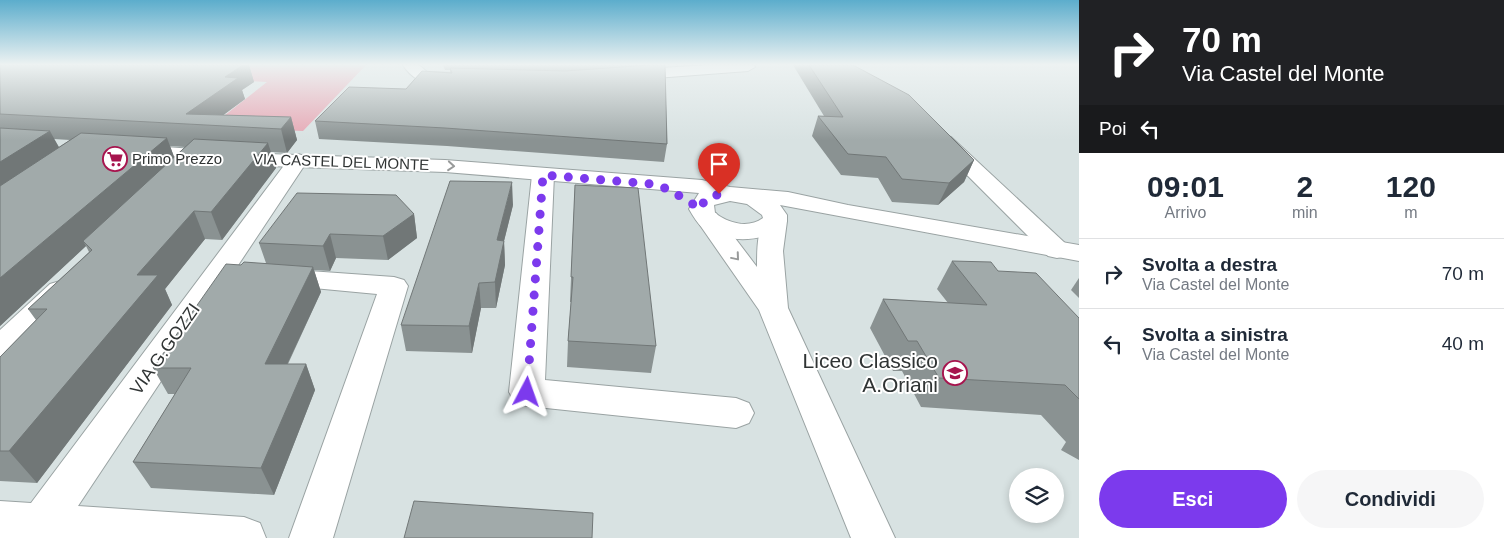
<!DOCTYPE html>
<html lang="it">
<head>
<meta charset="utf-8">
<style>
	body { margin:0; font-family:Helvetica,sans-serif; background:#f6f6f7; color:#1f2937; height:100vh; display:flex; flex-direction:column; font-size:19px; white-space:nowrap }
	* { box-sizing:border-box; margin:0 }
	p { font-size:16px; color:#747a83 }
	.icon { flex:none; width:28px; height:28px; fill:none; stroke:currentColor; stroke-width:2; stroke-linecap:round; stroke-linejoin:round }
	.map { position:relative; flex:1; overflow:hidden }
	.sheet { display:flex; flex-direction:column; background:#fff; width:425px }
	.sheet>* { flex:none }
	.banner { background:#202124; color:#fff; overflow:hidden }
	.controls { position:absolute; left:1009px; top:468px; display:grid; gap:10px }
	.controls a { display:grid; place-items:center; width:55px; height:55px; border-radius:50%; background:#fff; box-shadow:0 2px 8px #0003; font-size:25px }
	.pin { position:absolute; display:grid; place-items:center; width:42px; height:42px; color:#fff; margin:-51px -21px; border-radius:50% 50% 50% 0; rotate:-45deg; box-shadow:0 0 5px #0007 }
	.pin .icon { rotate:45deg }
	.me { position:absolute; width:55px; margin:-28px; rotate:4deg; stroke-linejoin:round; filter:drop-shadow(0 0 4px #0008) }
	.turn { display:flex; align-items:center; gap:18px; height:105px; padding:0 20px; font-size:22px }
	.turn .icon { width:65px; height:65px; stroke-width:2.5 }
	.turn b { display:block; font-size:35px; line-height:42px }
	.then { display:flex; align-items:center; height:48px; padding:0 20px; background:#0003; gap:10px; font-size:19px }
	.eta { display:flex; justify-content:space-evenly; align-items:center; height:85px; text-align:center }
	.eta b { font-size:30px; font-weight:700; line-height:35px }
	.primary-button { display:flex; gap:10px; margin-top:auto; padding:10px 20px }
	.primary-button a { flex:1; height:58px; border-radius:30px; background:#7c3aed; color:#fff; font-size:20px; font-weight:700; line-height:58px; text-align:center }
	.primary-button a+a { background:#f6f6f7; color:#1f2937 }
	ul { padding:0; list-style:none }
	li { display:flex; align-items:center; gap:15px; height:70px; padding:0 20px; border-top:1px solid #e0e1e3 }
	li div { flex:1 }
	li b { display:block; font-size:19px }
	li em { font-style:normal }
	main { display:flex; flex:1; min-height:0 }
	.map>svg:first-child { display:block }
	.green { fill:#e6a6b3 }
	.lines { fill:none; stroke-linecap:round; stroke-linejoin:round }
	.minor-casing { stroke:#9aa3a3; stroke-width:2 }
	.major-casing { stroke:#9aa3a3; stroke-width:2 }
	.minor { fill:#fff; fill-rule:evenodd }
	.major { fill:#fff; fill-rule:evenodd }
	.wall { fill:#8a9292; fill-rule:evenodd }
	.shaded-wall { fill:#717777 }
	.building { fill:#a1aaaa; stroke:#717777 }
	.oneway { stroke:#989a9a }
	.route { stroke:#7c3aed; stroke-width:9; stroke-dasharray:0 16.2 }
	.labels { text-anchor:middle; stroke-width:4; stroke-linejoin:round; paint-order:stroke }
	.far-poi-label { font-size:15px; fill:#303434; stroke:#fff; text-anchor:start }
	.far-street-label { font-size:15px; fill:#303434; stroke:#fff }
	.street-label { font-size:18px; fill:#303434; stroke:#fff }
	.near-poi-label { font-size:21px; fill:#303434; stroke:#fff; text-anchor:end }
</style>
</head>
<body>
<main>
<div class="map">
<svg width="1079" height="538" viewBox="0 0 1079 538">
	<rect width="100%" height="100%" fill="#d8e2e2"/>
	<path class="green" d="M234 65H366L303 131 210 127 267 82 214 79Z"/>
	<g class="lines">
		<defs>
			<g id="minor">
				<path d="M403 65H419L427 72 456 73 464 78C459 84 425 83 417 79 412 76 406 70 403 65Z"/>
				<path d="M709 65H754L755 67 748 71 629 80 621 75 629 70Z"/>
				<path d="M944 135 951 137 1066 244 1070 250 1066 256 1057 258 1048 256 937 145 934 141 937 137Z"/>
				<path d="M298 154 305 156 308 160 78 506 244 517 260 523 266 538H0V501L31 503 291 156Z"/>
				<path d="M543 169 551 170 554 175 545 380 736 398 749 403 754 413 749 423 736 428 527 406 515 402 509 392 532 175 535 170Z"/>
				<path d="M707 211 716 213 757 267C757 251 757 229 766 216L775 214 784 216 787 221 783 251 788 308 895 538H851L759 310 695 218 698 213Z"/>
				<path d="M281 269 394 277 404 280 408 286 333 538H289L377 294 271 284 267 278 271 272Z"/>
				<path d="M60 281 70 284 74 290 70 296 11 357 0 361V330L50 284Z"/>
			</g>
			<path id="major" d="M136 145 268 154 445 160 702 180 730 187 788 192 848 205 1079 245V261L780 205 787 215V221C771 244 725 244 703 228 697 223 693 216 689 209L699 193 445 172 268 166 129 155 126 151 129 147ZM730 201 747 204 762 215 763 218C748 229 728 223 715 213L714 205Z"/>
		</defs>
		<use href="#minor" class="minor-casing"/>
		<use href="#major" class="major-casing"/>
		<use href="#minor" class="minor"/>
		<use href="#major" class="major"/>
	</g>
	<g class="wall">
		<path d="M0 65H249L254 82 242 90 245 99 223 115 291 117 297 140 287 153 271 152 276 168 222 240 205 239 165 289 172 305 37 483 0 481V357L36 320 28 309 89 252 86 246 0 326ZM54 139 70 140 59 147ZM170 146 185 147 174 157Z"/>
		<path d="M443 65H665L667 144 664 162 447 146 319 139 315 121 406 89 450 73V70H445Z"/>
		<path d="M793 65H853L974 160 964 182 938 205 892 202 878 178 841 175 812 136 818 116H824Z"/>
		<path d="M575 185 656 346 651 373 567 367 568 341 571 302H570Z"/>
		<path d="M513 205 504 241 505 265 496 308H481L472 353 406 351 401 325Z"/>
		<path d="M414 214 417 238 388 260 336 258 330 271 314 270 321 292 288 364H306L315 390 274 495 151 488 133 462 175 394H168L153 368 241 265 266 263 259 243Z"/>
		<path d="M952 261 998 271 1079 318V460L1061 450 1066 442 1041 415 921 407 902 371H893L870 328 883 299 948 303 937 289Z"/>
		<path d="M1079 278V298L1071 290Z"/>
	</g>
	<g class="shaded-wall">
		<path d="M243 65H249L254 82 242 90 245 99 210 125 186 114 225 77Z"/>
		<path d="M291 117 297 140 287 153 281 129Z"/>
		<path d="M50 131 63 155 0 198V162Z"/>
		<path d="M167 138 176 162 83 241 86 246 0 326V278Z"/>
		<path d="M268 143 276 168 222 240 211 212Z"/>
		<path d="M974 160 964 182 938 205 949 183Z"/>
		<path d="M512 182 513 205 504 241 505 265 496 308 495 282 497 240Z"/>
		<path d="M194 211 205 239 165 289 172 305 37 483 9 451 137 275Z"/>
		<path d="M414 214 417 238 388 260 383 236Z"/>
		<path d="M330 234 336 258 330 271 323 246Z"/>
		<path d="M313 267 321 292 275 390 265 364Z"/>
		<path d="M479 283 481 308 472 353 469 326Z"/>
		<path d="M306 364 315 390 274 495 261 468Z"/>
	</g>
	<g class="building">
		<path d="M0 65H243L225 77 238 78 186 114 291 117 281 129 0 114Z"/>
		<path d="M650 65H665L667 144 445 128 315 121 349 87 406 89 422 71 452 73 450 68 565 71Z"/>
		<path d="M809 65H853L909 95 974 160 949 183 902 179 886 157 848 154 818 116 843 117Z"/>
		<path d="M0 128 50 131 0 162Z"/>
		<path d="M81 133 167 138 0 278V186Z"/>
		<path d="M194 139 268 143 211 212 194 211 137 275H158L9 451H0V357L47 309H28L92 250 83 241Z"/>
		<path d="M450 181 512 182 497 240 504 241 495 282 479 283 469 326 401 325Z"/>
		<path d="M575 185 638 188 656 346 568 341 573 277H571Z"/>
		<path d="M297 193 396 195 414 214 383 236 330 234 323 246 259 243Z"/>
		<path d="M952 261 991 262 998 271 1036 273 1079 318V399L1065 385 939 378 917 341H908L883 299 987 305Z"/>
		<path d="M244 262 313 267 265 364H306L261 468 133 462 191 368H153L226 264 241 265Z"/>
		<path d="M414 501 593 513 592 538H404Z"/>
	</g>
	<defs><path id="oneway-chevron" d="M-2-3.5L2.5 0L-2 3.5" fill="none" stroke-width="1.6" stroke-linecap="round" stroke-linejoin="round" transform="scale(1.25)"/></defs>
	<g class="oneway">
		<use href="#oneway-chevron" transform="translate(451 166) rotate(5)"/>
		<use href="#oneway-chevron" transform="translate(736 257) rotate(50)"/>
	</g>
	<linearGradient id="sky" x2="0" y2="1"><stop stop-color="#5cadcc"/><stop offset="0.46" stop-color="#edf2f2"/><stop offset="1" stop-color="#edf2f2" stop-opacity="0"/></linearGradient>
	<rect width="1079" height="140" fill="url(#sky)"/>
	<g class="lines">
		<path class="route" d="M527 392 543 175 652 184 668 189 701 209 704 201 719 194"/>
	</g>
	<defs>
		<symbol id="supermarket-ring" viewBox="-11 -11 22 22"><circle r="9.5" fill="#fff" stroke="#a7144e" stroke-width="1.5"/><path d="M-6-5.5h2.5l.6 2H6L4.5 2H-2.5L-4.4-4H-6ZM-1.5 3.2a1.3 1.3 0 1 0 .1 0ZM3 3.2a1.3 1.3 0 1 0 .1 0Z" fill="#a7144e"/></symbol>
		<symbol id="school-ring" viewBox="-11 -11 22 22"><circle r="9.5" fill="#fff" stroke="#a7144e" stroke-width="1.5"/><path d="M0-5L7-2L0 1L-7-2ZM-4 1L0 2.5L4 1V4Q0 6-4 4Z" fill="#a7144e"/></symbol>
	</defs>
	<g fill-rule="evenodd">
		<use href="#supermarket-ring" x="101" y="145" width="28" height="28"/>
		<use href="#school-ring" x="941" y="359" width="28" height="28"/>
	</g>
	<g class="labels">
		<g class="far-poi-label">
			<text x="132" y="164">Primo Prezzo</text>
		</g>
		<g class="far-street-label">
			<text transform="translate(341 162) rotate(2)" y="5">VIA CASTEL DEL MONTE</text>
		</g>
		<g class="street-label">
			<text transform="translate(165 349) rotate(-55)" y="6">VIA G.GOZZI</text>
		</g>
		<g class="near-poi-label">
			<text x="938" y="368">Liceo Classico<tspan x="938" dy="24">A.Oriani</tspan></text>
		</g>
	</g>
</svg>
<div class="controls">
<a><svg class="icon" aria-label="layers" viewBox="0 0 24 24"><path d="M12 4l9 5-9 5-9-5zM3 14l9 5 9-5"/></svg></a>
</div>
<div class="pin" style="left:719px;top:194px;background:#d93025"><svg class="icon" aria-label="arrive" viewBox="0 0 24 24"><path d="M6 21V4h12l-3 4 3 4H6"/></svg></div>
<svg class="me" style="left:527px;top:392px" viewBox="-20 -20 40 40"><path d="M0-17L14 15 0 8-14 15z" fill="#7c3aed" stroke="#fff" stroke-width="4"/></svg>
</div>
<section class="sheet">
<div class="banner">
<div class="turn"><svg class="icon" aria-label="right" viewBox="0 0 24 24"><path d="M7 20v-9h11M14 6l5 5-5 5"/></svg><div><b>70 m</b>Via Castel del Monte</div></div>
<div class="then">Poi<svg class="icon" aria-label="left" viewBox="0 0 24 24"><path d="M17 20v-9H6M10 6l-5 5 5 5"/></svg></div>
</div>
<div class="eta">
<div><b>09:01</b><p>Arrivo</p></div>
<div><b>2</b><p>min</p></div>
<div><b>120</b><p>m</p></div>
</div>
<ul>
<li><svg class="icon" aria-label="right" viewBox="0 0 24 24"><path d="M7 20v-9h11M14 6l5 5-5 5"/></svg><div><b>Svolta a destra</b><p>Via Castel del Monte</p></div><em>70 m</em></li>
<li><svg class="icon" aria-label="left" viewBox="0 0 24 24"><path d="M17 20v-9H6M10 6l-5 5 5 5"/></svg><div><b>Svolta a sinistra</b><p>Via Castel del Monte</p></div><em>40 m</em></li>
</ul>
<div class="primary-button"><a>Esci</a><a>Condividi</a></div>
</section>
</main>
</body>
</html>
